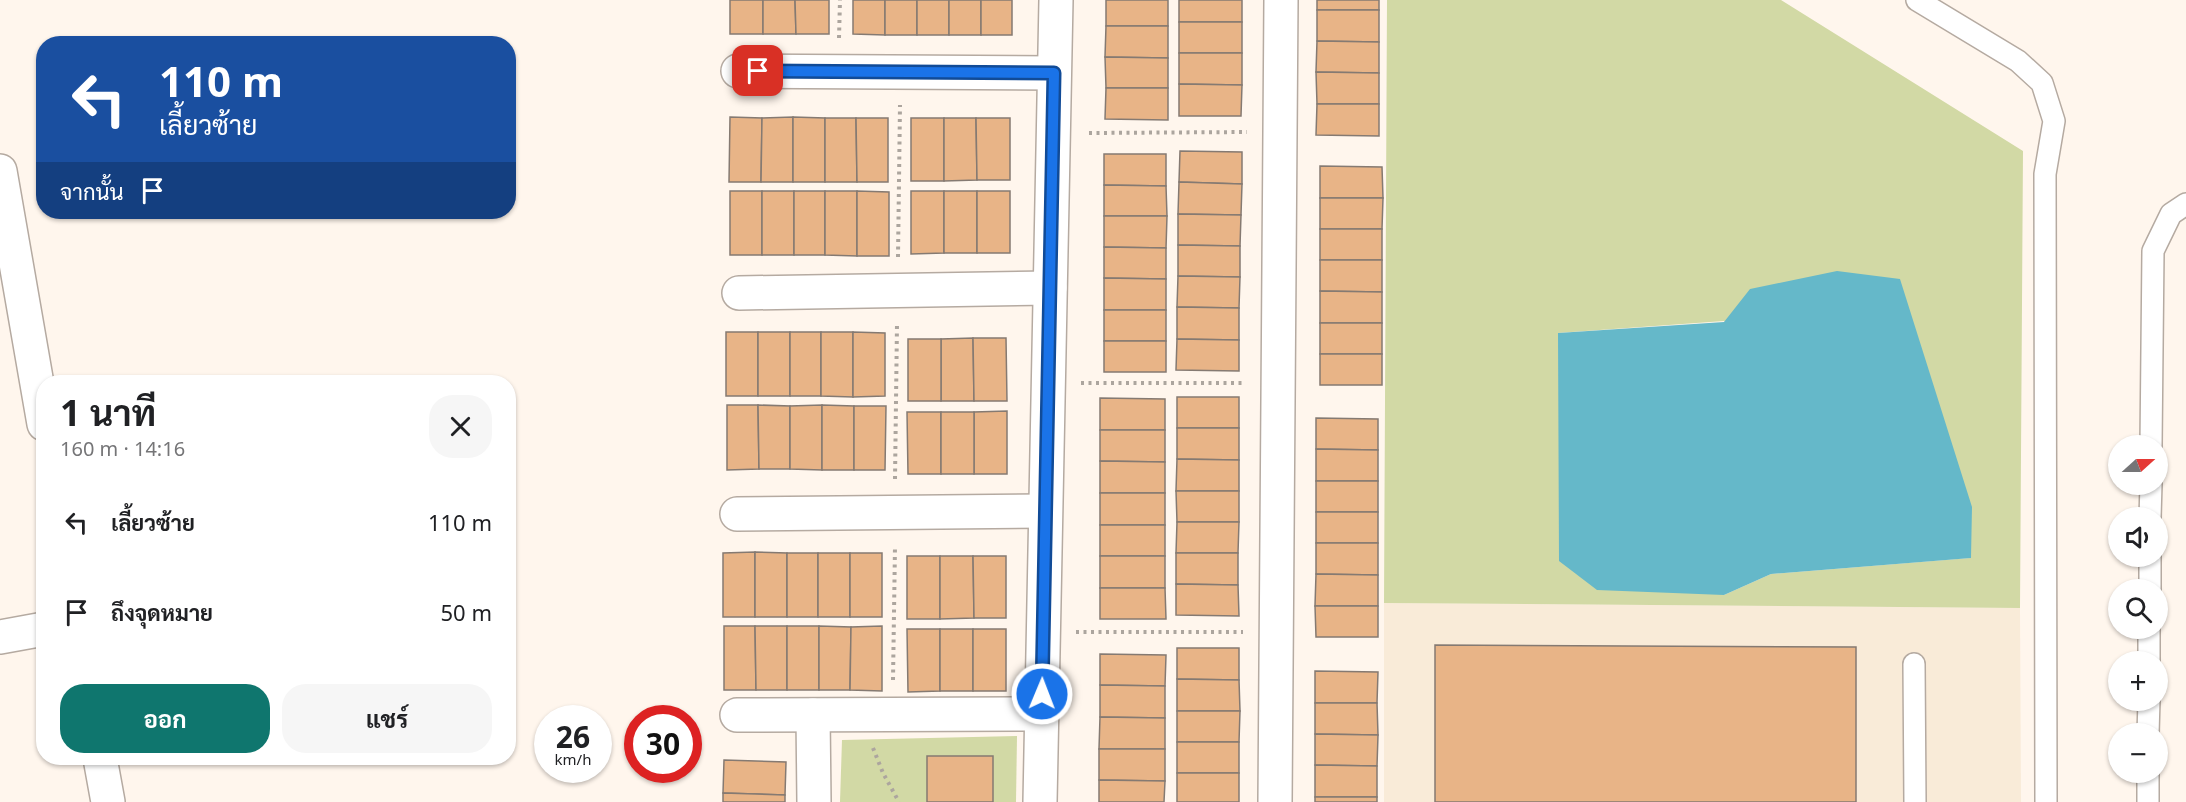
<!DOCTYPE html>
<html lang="th">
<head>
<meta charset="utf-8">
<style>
	body { margin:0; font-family:"Noto Sans",Sarabun,sans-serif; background:#f6f6f6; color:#202124; height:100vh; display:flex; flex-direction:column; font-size:22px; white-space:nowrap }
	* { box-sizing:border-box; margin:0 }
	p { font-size:20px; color:#757577 }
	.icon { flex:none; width:33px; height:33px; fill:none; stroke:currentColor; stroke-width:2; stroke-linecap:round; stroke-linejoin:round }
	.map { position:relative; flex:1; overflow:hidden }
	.panel { position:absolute; left:36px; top:375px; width:480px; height:390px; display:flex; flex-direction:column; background:#fff; border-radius:24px; box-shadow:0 2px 4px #0004 }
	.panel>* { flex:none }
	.top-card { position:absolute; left:36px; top:36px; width:480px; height:183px; border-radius:24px; box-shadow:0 2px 4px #0004; background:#1a4fa0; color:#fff; overflow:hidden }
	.needle { width:39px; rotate:69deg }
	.tools { position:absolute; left:2108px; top:435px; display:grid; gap:12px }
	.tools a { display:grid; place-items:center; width:60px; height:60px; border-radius:50%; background:#fff; box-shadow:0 2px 4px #0004; font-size:30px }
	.speed { position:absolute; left:534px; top:705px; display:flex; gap:12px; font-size:30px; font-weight:700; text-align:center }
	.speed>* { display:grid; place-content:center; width:78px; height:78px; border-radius:50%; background:#fff; box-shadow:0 2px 4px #0004; line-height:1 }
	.speed small { font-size:15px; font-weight:400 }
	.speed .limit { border:9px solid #d22; background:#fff; color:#111 }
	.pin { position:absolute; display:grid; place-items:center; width:51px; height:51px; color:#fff; margin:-26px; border-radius:12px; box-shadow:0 3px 9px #0006 }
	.me { position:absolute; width:66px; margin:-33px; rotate:1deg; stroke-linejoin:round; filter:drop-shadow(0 0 4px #0008) }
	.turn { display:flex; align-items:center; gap:21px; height:126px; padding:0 24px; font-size:27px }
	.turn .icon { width:78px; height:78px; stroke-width:2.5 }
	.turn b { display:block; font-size:42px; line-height:51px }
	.then { display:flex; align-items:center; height:57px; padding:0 24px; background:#0003; gap:12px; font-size:22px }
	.round { display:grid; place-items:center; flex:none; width:63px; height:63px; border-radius:24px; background:#f6f6f6 }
	.overview { display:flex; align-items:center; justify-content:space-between; height:102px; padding:0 24px }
	h1 { font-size:36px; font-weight:700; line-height:45px }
	.cta { display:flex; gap:12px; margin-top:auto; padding:12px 24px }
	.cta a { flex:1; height:69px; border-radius:24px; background:#0f766e; color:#fff; font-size:24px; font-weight:700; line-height:69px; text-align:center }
	.cta a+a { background:#f6f6f6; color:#202124 }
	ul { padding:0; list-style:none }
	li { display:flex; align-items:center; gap:18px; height:90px; padding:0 24px }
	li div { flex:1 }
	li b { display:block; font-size:22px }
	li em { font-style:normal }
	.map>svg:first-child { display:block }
	.industrial { fill:#f9ebd8 }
	.green { fill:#d2d9a5; fill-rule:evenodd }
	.water { fill:#65b8c9 }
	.building { fill:#e8b487; stroke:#857a72; stroke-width:1.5 }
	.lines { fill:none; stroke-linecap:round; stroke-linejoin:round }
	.lane-casing { stroke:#b5aaa1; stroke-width:24 }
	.street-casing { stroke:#b5aaa1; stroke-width:36 }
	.path { stroke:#aca59e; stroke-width:4; stroke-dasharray:3 4.5; stroke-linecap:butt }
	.lane { stroke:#fff; stroke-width:21 }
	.street { stroke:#fff; stroke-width:33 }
	.route-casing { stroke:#114b97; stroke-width:15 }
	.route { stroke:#1a73e8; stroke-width:10 }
</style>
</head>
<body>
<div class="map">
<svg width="2186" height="802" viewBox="0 0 2186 802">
	<rect width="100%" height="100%" fill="#fff6ed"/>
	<path class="industrial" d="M1384 603 2020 608 2021 802H1384Z"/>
	<g class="green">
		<path d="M1387 0H1781L2023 151 2020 608 1384 603ZM1724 321 1970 558 1771 574 1724 595 1558 333Z"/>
		<path d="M1017 736 1016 802H840L842 740Z"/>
	</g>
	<path class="water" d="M1837 271 1900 279 1972 507 1971 558 1771 574 1724 595 1597 590 1559 561 1558 333 1724 322 1750 289Z"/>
	<g class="building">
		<rect x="730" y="0" width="33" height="34"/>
		<path d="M763 0H795L796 34H763Z"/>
		<path d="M795 0H829V34H796Z"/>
		<path d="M853 0H885V35L853 34Z"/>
		<rect x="885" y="0" width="32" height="35"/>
		<rect x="917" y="0" width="32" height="35"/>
		<rect x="949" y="0" width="32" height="35"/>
		<rect x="981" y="0" width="31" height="35"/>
		<rect x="1106" y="0" width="62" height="26"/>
		<rect x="1179" y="0" width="63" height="22"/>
		<rect x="1317" y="0" width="62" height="10"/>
		<path d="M1317 10H1379V42L1317 41Z"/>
		<rect x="1179" y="22" width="63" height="31"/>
		<path d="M1106 26H1168V58L1105 57Z"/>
		<path d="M1317 41 1379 42V73L1316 72Z"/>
		<path d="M1179 53H1242V85L1179 84Z"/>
		<path d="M1105 57 1168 58V88H1106Z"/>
		<path d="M1316 72 1379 73V104H1317Z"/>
		<path d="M1179 84 1242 85 1241 116H1179Z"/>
		<path d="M1106 88H1168V120L1105 119Z"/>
		<path d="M1317 104H1379V136L1316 135Z"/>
		<path d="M730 117 762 118 761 182H729Z"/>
		<path d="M793 117V182H761L762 118Z"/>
		<path d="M793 117 825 118V182H793Z"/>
		<path d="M825 118H856L857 182H825Z"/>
		<path d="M856 118H888V182H857Z"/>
		<rect x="911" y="118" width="33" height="63"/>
		<path d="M944 118H976L977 180 944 181Z"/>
		<path d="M976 118H1010V180H977Z"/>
		<path d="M1180 151 1242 152V184L1179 182Z"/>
		<path d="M1104 154H1166V186L1104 185Z"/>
		<path d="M1320 166 1382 167 1383 198H1320Z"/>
		<path d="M1179 182 1242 184 1241 215 1178 214Z"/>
		<path d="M1104 185 1166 186 1167 216H1104Z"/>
		<rect x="730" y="191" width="32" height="64"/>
		<rect x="762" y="191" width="32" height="64"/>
		<rect x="794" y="191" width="31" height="64"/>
		<path d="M825 191H857V256L825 255Z"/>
		<path d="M857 191 889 192V256H857Z"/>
		<path d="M911 191H944V253L911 254Z"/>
		<rect x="944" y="191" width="33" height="62"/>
		<rect x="977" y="191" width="33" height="62"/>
		<path d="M1320 198H1383L1382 229H1320Z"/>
		<path d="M1178 214 1241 215 1240 246 1178 245Z"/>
		<path d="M1104 216H1167L1166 248 1104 247Z"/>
		<rect x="1320" y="229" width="62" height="31"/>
		<path d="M1178 245 1240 246V277L1178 276Z"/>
		<path d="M1104 247 1166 248V279L1104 278Z"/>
		<path d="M1320 260H1382V292L1320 291Z"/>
		<path d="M1178 276 1240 277 1239 308 1177 307Z"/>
		<path d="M1104 278 1166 279V310H1104Z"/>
		<path d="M1320 291 1382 292V323H1320Z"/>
		<path d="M1177 307 1239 308V340L1177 339Z"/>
		<rect x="1104" y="310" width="62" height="31"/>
		<rect x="1320" y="323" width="62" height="31"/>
		<rect x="726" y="332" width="32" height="64"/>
		<rect x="758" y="332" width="32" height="64"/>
		<rect x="790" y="332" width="31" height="64"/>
		<path d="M821 332H853V397L821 396Z"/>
		<path d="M853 332 885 333V396L853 397Z"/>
		<path d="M973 338 974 401H941V339Z"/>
		<path d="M973 338H1006L1007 401H974Z"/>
		<rect x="908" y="339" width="33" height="62"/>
		<path d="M1177 339 1239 340V371L1176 370Z"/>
		<rect x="1104" y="341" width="62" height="31"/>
		<rect x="1320" y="354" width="62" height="31"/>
		<rect x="1177" y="397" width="62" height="31"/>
		<path d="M1100 398 1165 399V430H1100Z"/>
		<path d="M727 405H758L759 469 727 470Z"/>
		<path d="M758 405 790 406V469H759Z"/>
		<path d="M822 405V470L790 469V406Z"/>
		<path d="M822 405 854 406V470H822Z"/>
		<path d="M854 406H886L885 470H854Z"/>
		<path d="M1007 411V474H974V412Z"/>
		<path d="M907 412H941V474H908Z"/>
		<rect x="941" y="412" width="33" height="62"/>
		<path d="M1316 418 1378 419V450L1316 449Z"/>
		<path d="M1177 428H1239V460L1177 459Z"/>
		<path d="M1100 430H1165V462L1100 461Z"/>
		<path d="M1316 449 1378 450V481H1316Z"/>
		<path d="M1177 459 1239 460V491H1176Z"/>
		<path d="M1100 461 1165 462V493H1100Z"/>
		<rect x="1316" y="481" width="62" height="31"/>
		<path d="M1176 491H1239V522H1177Z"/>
		<rect x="1100" y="493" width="65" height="32"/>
		<rect x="1316" y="512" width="62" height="31"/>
		<path d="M1177 522H1239L1238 553H1176Z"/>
		<rect x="1100" y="525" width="65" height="31"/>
		<path d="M1316 543H1378V575L1316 574Z"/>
		<path d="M755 552V617H723V553Z"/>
		<path d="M755 552 787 553V617H755Z"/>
		<rect x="787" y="553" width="31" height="64"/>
		<rect x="818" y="553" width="32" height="64"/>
		<rect x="850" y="553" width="32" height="64"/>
		<path d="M1176 553H1238V585L1176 584Z"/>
		<rect x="907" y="556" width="33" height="63"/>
		<path d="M940 556H973L974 618 940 619Z"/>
		<path d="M973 556H1006V618H974Z"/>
		<rect x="1100" y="556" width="65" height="32"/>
		<path d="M1316 574 1378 575V606H1315Z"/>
		<path d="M1176 584 1238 585 1239 616 1176 615Z"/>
		<path d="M1100 588H1165L1166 619H1100Z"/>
		<path d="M1315 606H1378V637H1316Z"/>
		<path d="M724 626H755L756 690H724Z"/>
		<path d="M755 626H787V690H756Z"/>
		<rect x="787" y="626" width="32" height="64"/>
		<path d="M819 626 851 627 850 690H819Z"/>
		<path d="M882 626V691L850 690 851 627Z"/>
		<path d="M907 629H940V691L908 692Z"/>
		<rect x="940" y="629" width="33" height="62"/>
		<rect x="973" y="629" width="33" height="62"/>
		<path d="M1435 645 1856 647V802H1435Z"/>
		<path d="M1177 648H1239V680L1177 679Z"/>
		<path d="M1100 654 1166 655 1165 686 1100 685Z"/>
		<path d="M1315 671 1378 672 1377 703H1315Z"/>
		<path d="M1177 679 1239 680 1240 711H1177Z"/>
		<path d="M1100 685 1165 686V718L1100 717Z"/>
		<path d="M1315 703H1377L1378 735 1315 734Z"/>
		<path d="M1177 711H1240L1239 742H1177Z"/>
		<path d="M1100 717 1165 718V749H1099Z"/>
		<path d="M1315 734 1378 735 1377 766 1315 765Z"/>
		<rect x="1177" y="742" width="62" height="31"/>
		<path d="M1099 749H1165V781L1099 780Z"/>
		<rect x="927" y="756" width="66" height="46"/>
		<path d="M724 760 786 762 785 795 723 793Z"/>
		<path d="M1315 765 1377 766V797H1315Z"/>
		<rect x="1177" y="773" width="62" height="29"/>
		<path d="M1099 780 1165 781 1164 802H1099Z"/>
		<path d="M723 793 785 795V802H723Z"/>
		<rect x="1315" y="797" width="62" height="5"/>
	</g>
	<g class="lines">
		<defs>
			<g id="lane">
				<path d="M1917 0 2018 61 2042 83 2054 121 2045 174 2046 802"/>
				<path d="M2151 446 2153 251 2171 214 2186 204"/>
				<path d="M2150 518 2151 484"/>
				<path d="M2150 590V556"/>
				<path d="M2149 662V628"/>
				<path d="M1914 664 1915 802"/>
				<path d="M2148 734 2149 700"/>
				<path d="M2148 802V772"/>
			</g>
			<g id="street">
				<path d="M738 71 1054 73"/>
				<path d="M0 171 44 424"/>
				<path d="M739 293 1050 288"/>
				<path d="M737 514 1045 511"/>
				<path d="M0 637 44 629"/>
				<path d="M737 715 1042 714"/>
				<path d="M813 715 814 802"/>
				<path d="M100 758 108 802"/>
				<path d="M1040 802 1056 0"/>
				<path d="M1275 802 1281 0"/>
			</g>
		</defs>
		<use href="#lane" class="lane-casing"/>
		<use href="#street" class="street-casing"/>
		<g class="path">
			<path d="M839 38 840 0"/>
			<path d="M1089 133 1247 132"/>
			<path d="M898 257 900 105"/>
			<path d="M1081 383H1245"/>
			<path d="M895 479 897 324"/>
			<path d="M1076 632H1243"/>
			<path d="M893 680 895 546"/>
			<path d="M873 748 883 773 899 802"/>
		</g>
		<use href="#lane" class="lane"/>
		<use href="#street" class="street"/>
	</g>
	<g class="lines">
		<defs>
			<path id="route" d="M758 71 1054 73 1042 694"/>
		</defs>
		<use href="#route" class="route-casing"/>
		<use href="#route" class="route"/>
	</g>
</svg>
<div class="tools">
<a><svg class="needle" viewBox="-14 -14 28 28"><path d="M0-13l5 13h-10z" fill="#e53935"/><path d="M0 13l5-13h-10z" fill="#757577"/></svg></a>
<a><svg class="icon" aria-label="sound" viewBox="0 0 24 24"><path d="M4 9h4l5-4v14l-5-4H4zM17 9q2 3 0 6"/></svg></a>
<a><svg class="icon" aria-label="search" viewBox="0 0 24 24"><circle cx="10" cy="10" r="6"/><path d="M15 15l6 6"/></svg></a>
<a>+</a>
<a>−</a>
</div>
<div class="speed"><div>26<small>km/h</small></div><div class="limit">30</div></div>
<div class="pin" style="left:758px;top:71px;background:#d93025"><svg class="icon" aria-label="arrive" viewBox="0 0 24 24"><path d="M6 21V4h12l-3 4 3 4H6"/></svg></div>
<svg class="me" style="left:1042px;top:694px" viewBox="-20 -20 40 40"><circle r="17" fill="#1a73e8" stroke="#fff" stroke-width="3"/><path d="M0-11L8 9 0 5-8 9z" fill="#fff"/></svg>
<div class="top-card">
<div class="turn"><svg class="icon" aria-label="left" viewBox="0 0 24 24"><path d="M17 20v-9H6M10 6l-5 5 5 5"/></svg><div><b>110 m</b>เลี้ยวซ้าย</div></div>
<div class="then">จากนั้น<svg class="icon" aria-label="arrive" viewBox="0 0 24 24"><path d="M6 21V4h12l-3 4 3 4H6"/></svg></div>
</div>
<section class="panel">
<div class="overview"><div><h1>1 นาที</h1><p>160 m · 14:16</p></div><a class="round"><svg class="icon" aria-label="close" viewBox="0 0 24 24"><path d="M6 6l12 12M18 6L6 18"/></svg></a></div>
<ul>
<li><svg class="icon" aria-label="left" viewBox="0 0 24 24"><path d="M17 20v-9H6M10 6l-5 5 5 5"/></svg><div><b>เลี้ยวซ้าย</b></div><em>110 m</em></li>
<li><svg class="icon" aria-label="arrive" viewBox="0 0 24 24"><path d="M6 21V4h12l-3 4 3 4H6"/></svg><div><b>ถึงจุดหมาย</b></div><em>50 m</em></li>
</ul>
<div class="cta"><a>ออก</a><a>แชร์</a></div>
</section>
</div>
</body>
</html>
